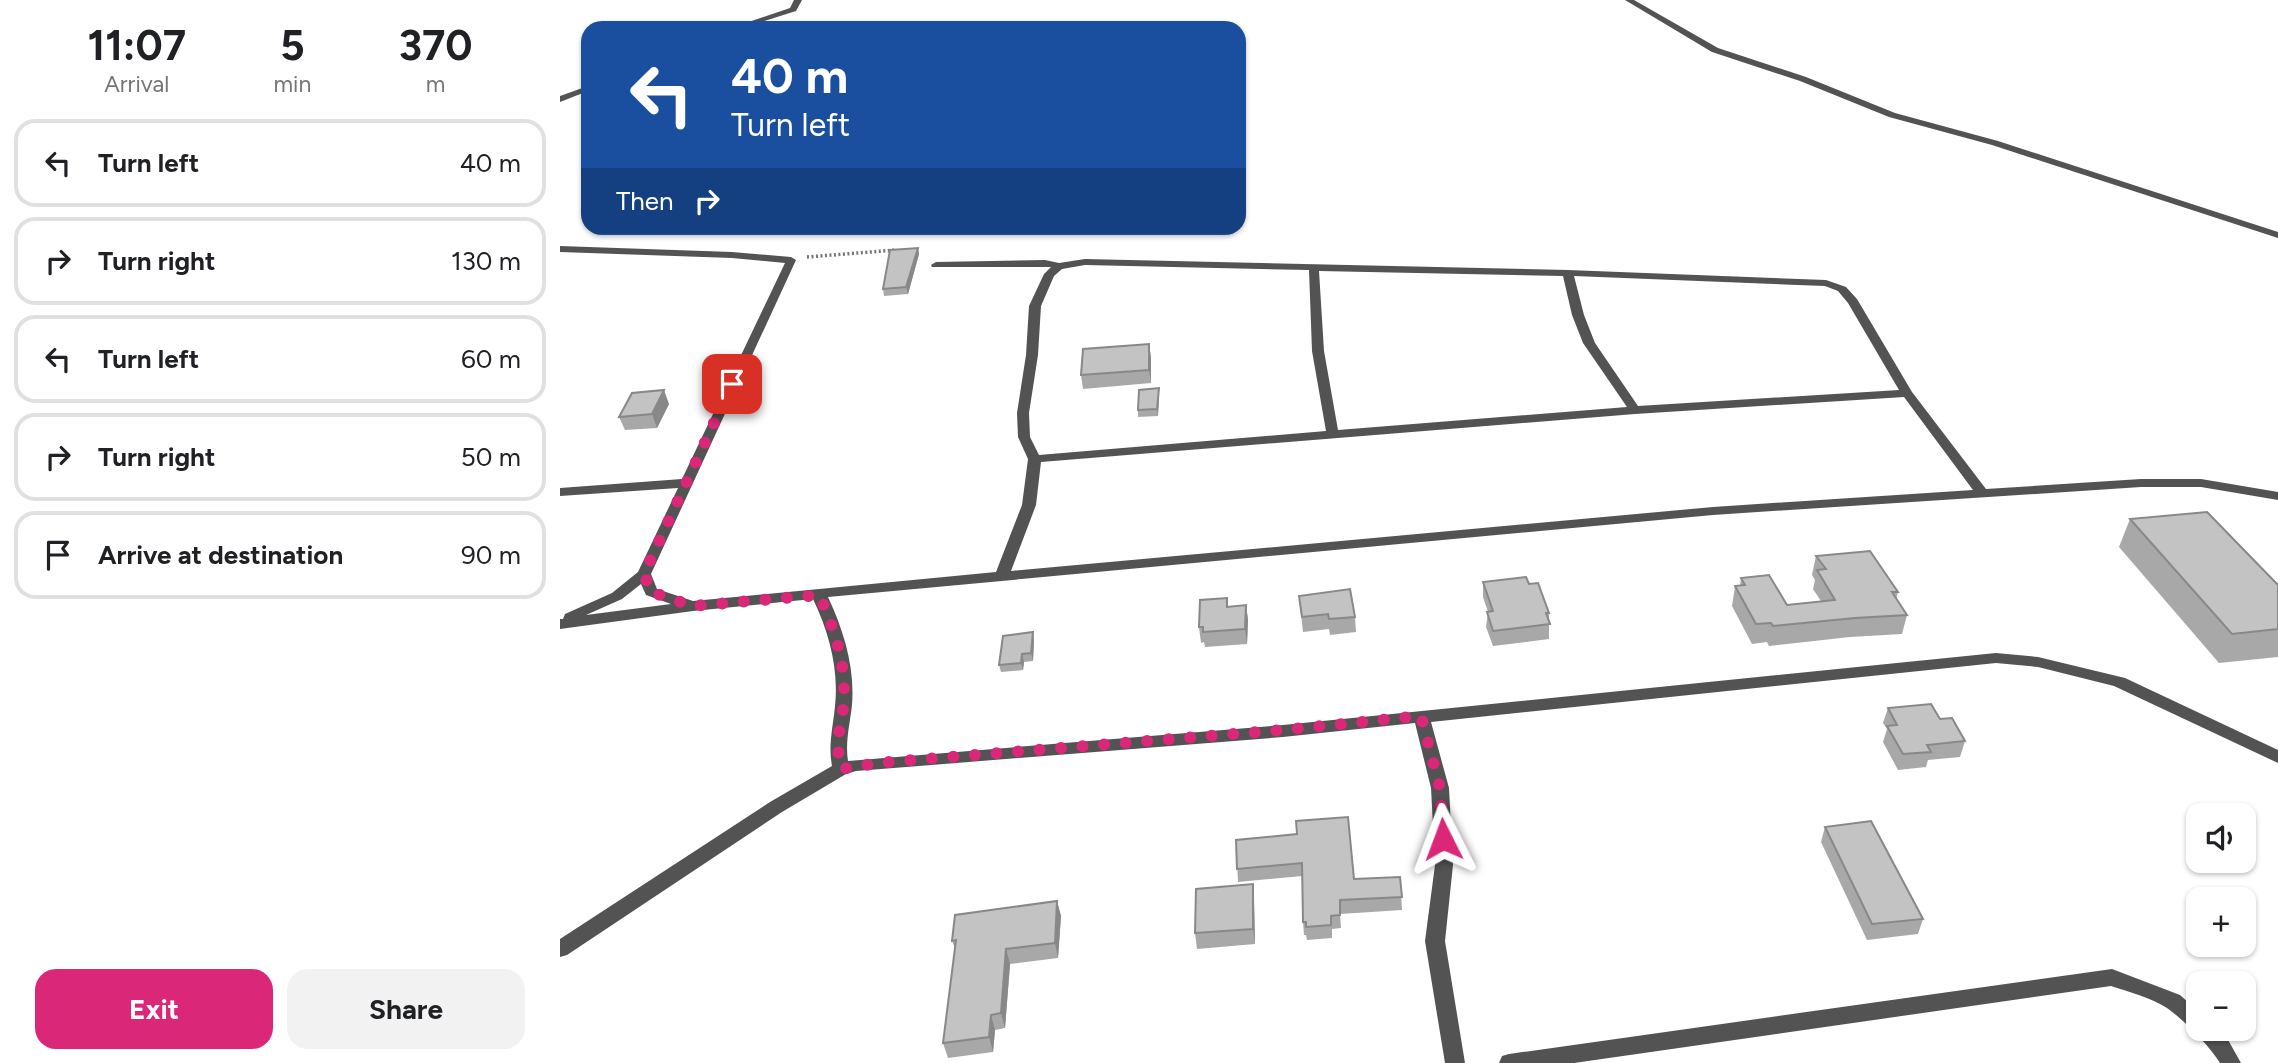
<!DOCTYPE html>
<html lang="en">
<head>
<meta charset="utf-8">
<style>
	body { margin:0; font-family:Figtree,sans-serif; background:#f2f2f2; color:#202124; height:100vh; display:flex; flex-direction:column; font-size:26px; white-space:nowrap }
	* { box-sizing:border-box; margin:0 }
	p { font-size:23px; color:#757577 }
	.icon { flex:none; width:38px; height:38px; fill:none; stroke:currentColor; stroke-width:2; stroke-linecap:round; stroke-linejoin:round }
	.map { position:relative; flex:1; overflow:hidden }
	.drawer { display:flex; flex-direction:column; background:#fff; width:560px }
	.drawer>* { flex:none }
	.banner { position:absolute; left:21px; top:21px; width:665px; height:214px; border-radius:21px; box-shadow:0 2px 5px #0004; background:#1a4fa0; color:#fff; overflow:hidden }
	.controls { position:absolute; left:1626px; top:803px; display:grid; gap:14px }
	.controls a { display:grid; place-items:center; width:70px; height:70px; border-radius:14px; background:#fff; box-shadow:0 2px 5px #0004; font-size:35px }
	.pin { position:absolute; display:grid; place-items:center; width:60px; height:60px; color:#fff; margin:-30px; border-radius:14px; box-shadow:0 4px 10px #0006 }
	.me { position:absolute; width:77px; margin:-38px; rotate:357deg; stroke-linejoin:round; filter:drop-shadow(0 0 5px #0008) }
	.turn { display:flex; align-items:center; gap:24px; height:147px; padding:0 35px; font-size:32px }
	.turn .icon { width:91px; height:91px; stroke-width:2.5 }
	.turn b { display:block; font-size:49px; line-height:60px }
	.then { display:flex; align-items:center; height:66px; padding:0 35px; background:#0003; gap:14px; font-size:26px }
	.eta { display:flex; justify-content:space-evenly; align-items:center; height:119px; text-align:center }
	.eta b { font-size:42px; font-weight:700; line-height:49px }
	.action { display:flex; gap:14px; margin-top:auto; padding:14px 35px }
	.action a { flex:1; height:80px; border-radius:21px; background:#db2777; color:#fff; font-size:28px; font-weight:700; line-height:80px; text-align:center }
	.action a+a { background:#f2f2f2; color:#202124 }
	ul { padding:0; list-style:none }
	li { display:flex; align-items:center; gap:21px; height:88px; margin:0 14px 10px; padding:0 21px; border:4px solid #e0e0e0; border-radius:21px }
	li div { flex:1 }
	li b { display:block; font-size:26px }
	li em { font-style:normal }
	main { display:flex; flex:1; min-height:0 }
	.map>svg:first-child { display:block }
	.lines { fill:none; stroke-linecap:round; stroke-linejoin:round }
	.path { stroke:#757575; stroke-width:3.5; stroke-dasharray:2 2.5; stroke-linecap:butt }
	.minor { fill:#535353; fill-rule:evenodd }
	.wall { fill:#a8a8a8 }
	.shaded-wall { fill:#888 }
	.building { fill:#c3c3c3; stroke:#888; stroke-width:2 }
	.route { stroke:#db2777; stroke-width:12; stroke-dasharray:0 21.6 }
</style>
</head>
<body>
<main>
<section class="drawer">
<div class="eta">
<div><b>11:07</b><p>Arrival</p></div>
<div><b>5</b><p>min</p></div>
<div><b>370</b><p>m</p></div>
</div>
<ul>
<li><svg class="icon" aria-label="left" viewBox="0 0 24 24"><path d="M17 20v-9H6M10 6l-5 5 5 5"/></svg><div><b>Turn left</b></div><em>40 m</em></li>
<li><svg class="icon" aria-label="right" viewBox="0 0 24 24"><path d="M7 20v-9h11M14 6l5 5-5 5"/></svg><div><b>Turn right</b></div><em>130 m</em></li>
<li><svg class="icon" aria-label="left" viewBox="0 0 24 24"><path d="M17 20v-9H6M10 6l-5 5 5 5"/></svg><div><b>Turn left</b></div><em>60 m</em></li>
<li><svg class="icon" aria-label="right" viewBox="0 0 24 24"><path d="M7 20v-9h11M14 6l5 5-5 5"/></svg><div><b>Turn right</b></div><em>50 m</em></li>
<li><svg class="icon" aria-label="arrive" viewBox="0 0 24 24"><path d="M6 21V4h12l-3 4 3 4H6"/></svg><div><b>Arrive at destination</b></div><em>90 m</em></li>
</ul>
<div class="action"><a>Exit</a><a>Share</a></div>
</section>
<div class="map">
<svg width="1718" height="1063" viewBox="0 0 1718 1063">
	<rect width="100%" height="100%" fill="#fff"/>
	<g class="lines">
		<path class="path" d="M247 257 336 250"/>
		<g class="minor">
			<path d="M234 0H242L236 11 182 28H171L230 8Z"/>
			<path d="M1065 0H1074L1158 48 1246 77 1335 113 1438 141 1718 232V238L1432 145 1329 117 1240 81 1152 52Z"/>
			<path d="M28 86V91L0 102V96Z"/>
			<path d="M0 246 172 252 231 257 236 260 91 574 97 589 133 601 436 572 462 505 468 459 458 437 457 413 466 355 469 306 484 274 491 267H372L371 265 376 262 485 260 499 263 525 259 1008 270 1266 280 1286 287 1297 299 1352 392 1426 489 1581 479H1641L1718 492V500L1641 487H1581L1153 515 268 597C284 631 295 668 292 705 290 724 285 742 288 761L723 725 1436 653 1478 657 1565 678 1718 750V763L1554 686 1478 667 1436 663 871 722 889 788 893 865 885 941 905 1063H885L865 941 875 865 871 788 855 723 723 737 296 771 286 774 222 812 7 955 0 957V939L210 802 272 766C268 745 273 727 275 706 279 669 269 632 253 599L133 611 0 629V619H3L5 614 52 593 78 572 118 488 0 496V488L122 479 225 263 172 258 0 252ZM525 265 749 270 752 351 766 431 479 455 470 437 469 413 478 355 481 306 494 276 502 269ZM759 271 1003 276 1012 315 1023 343 1067 407 778 430 764 351ZM1014 276 1265 286 1278 291 1288 303 1339 390 1078 406 1035 343 1024 315ZM1344 397 1413 490 1153 507 451 571 476 505 481 462 1075 414ZM81 584 86 595 111 604 26 615 62 599Z"/>
			<path d="M1552 969 1620 995 1638 1011V1029H1657L1667 1038 1681 1063H1660C1648 1044 1625 1021 1607 1008 1592 998 1569 992 1551 986L1014 1063H939L942 1056 949 1054Z"/>
		</g>
	</g>
	<g class="wall">
		<path d="M358 248 359 254 348 294 324 296 323 289Z"/>
		<path d="M589 344 591 358V383L523 389 521 375Z"/>
		<path d="M599 395 598 416 578 417V410Z"/>
		<path d="M109 404 97 428 65 430 59 417Z"/>
		<path d="M1570 519 1718 585V657L1659 663 1559 547Z"/>
		<path d="M1256 556 1338 592 1336 599 1347 615 1342 634 1290 637 1209 646 1207 642 1192 644 1172 606 1175 586H1180L1181 578 1227 605 1261 601 1253 589 1255 580 1252 575Z"/>
		<path d="M923 582 969 584 989 613V639L933 646 926 627 928 612 923 597Z"/>
		<path d="M739 596 795 617 796 632 770 635 769 629 743 632Z"/>
		<path d="M686 605 688 620 687 644 645 647 644 642 641 643 639 627 668 607Z"/>
		<path d="M474 640 473 661 464 662 463 670 441 672 439 665Z"/>
		<path d="M1328 708 1380 719 1405 741 1400 757 1368 760 1366 767 1338 770 1323 742 1327 729 1323 723Z"/>
		<path d="M1265 827 1363 919 1358 934 1307 940 1261 842Z"/>
		<path d="M676 840 794 879 840 877 842 910 780 914 781 928 772 929V938L747 940 746 935H744L743 922 742 876 678 882Z"/>
		<path d="M694 900 695 944 637 949 635 933Z"/>
		<path d="M497 901 501 916 498 958 450 964 445 1028 435 1030 433 1052 388 1058 383 1043 395 948 392 941Z"/>
	</g>
	<g class="shaded-wall">
		<path d="M358 248 359 254 348 294 346 287Z"/>
		<path d="M589 344 591 358V383L589 370Z"/>
		<path d="M599 388V395L598 416 597 409Z"/>
		<path d="M104 390 109 404 97 428 92 414Z"/>
		<path d="M686 605 688 620 687 644 685 629Z"/>
		<path d="M473 632 474 640 473 661 471 653Z"/>
		<path d="M462 654 464 662 463 670 461 663Z"/>
		<path d="M693 884 694 900 695 944 693 929Z"/>
		<path d="M497 901 501 916 498 958 495 943Z"/>
		<path d="M446 949 450 964 445 1028 441 1013Z"/>
		<path d="M431 1015 435 1030 433 1052 429 1037Z"/>
	</g>
	<g class="building">
		<path d="M358 248 346 287 323 289 330 250Z"/>
		<path d="M589 344V370L521 375 523 349Z"/>
		<path d="M599 388 597 409 578 410 579 390Z"/>
		<path d="M104 390 92 414 59 417 72 393Z"/>
		<path d="M1647 512 1718 585V629L1672 634 1570 519Z"/>
		<path d="M1310 551 1338 592H1332L1347 615 1295 618 1213 626 1211 623 1196 624 1175 586 1185 585 1181 578 1209 575 1227 605 1275 600 1257 570 1266 569 1256 556Z"/>
		<path d="M966 577 969 584 978 583 989 613H986L990 624 933 631 927 612 933 611 923 582Z"/>
		<path d="M790 589 795 617 769 619 768 614 742 617 739 596Z"/>
		<path d="M667 598V607L686 605 685 629 643 632V627H639L640 600Z"/>
		<path d="M473 632 471 653 462 654 461 663 439 665 443 636Z"/>
		<path d="M1371 704 1380 719 1392 718 1405 741 1367 745 1371 752 1343 754 1327 726 1337 725 1328 708Z"/>
		<path d="M788 817 794 879 840 877 842 897 780 900V915L771 916V925L746 927V922H743L742 863 677 869 676 840 737 834 736 821Z"/>
		<path d="M1311 821 1363 919 1312 924 1265 827Z"/>
		<path d="M693 884V929L635 933 636 889Z"/>
		<path d="M497 901 495 943 446 949 441 1013 431 1015 429 1037 383 1043 396 940 392 941 395 915Z"/>
	</g>
	<g class="lines">
		<path class="route" d="M172 384 84 574 91 592 133 606 259 595C273 625 285 660 284 694 284 725 273 733 281 769L318 763 723 730 861 716 880 788 883 839"/>
	</g>
</svg>
<div class="controls">
<a><svg class="icon" aria-label="sound" viewBox="0 0 24 24"><path d="M4 9h4l5-4v14l-5-4H4zM17 9q2 3 0 6"/></svg></a>
<a>+</a>
<a>−</a>
</div>
<div class="pin" style="left:172px;top:384px;background:#d93025"><svg class="icon" aria-label="arrive" viewBox="0 0 24 24"><path d="M6 21V4h12l-3 4 3 4H6"/></svg></div>
<svg class="me" style="left:883px;top:839px" viewBox="-20 -20 40 40"><path d="M0-17L14 15 0 8-14 15z" fill="#db2777" stroke="#fff" stroke-width="4"/></svg>
<div class="banner">
<div class="turn"><svg class="icon" aria-label="left" viewBox="0 0 24 24"><path d="M17 20v-9H6M10 6l-5 5 5 5"/></svg><div><b>40 m</b>Turn left</div></div>
<div class="then">Then<svg class="icon" aria-label="right" viewBox="0 0 24 24"><path d="M7 20v-9h11M14 6l5 5-5 5"/></svg></div>
</div>
</div>
</main>
</body>
</html>
